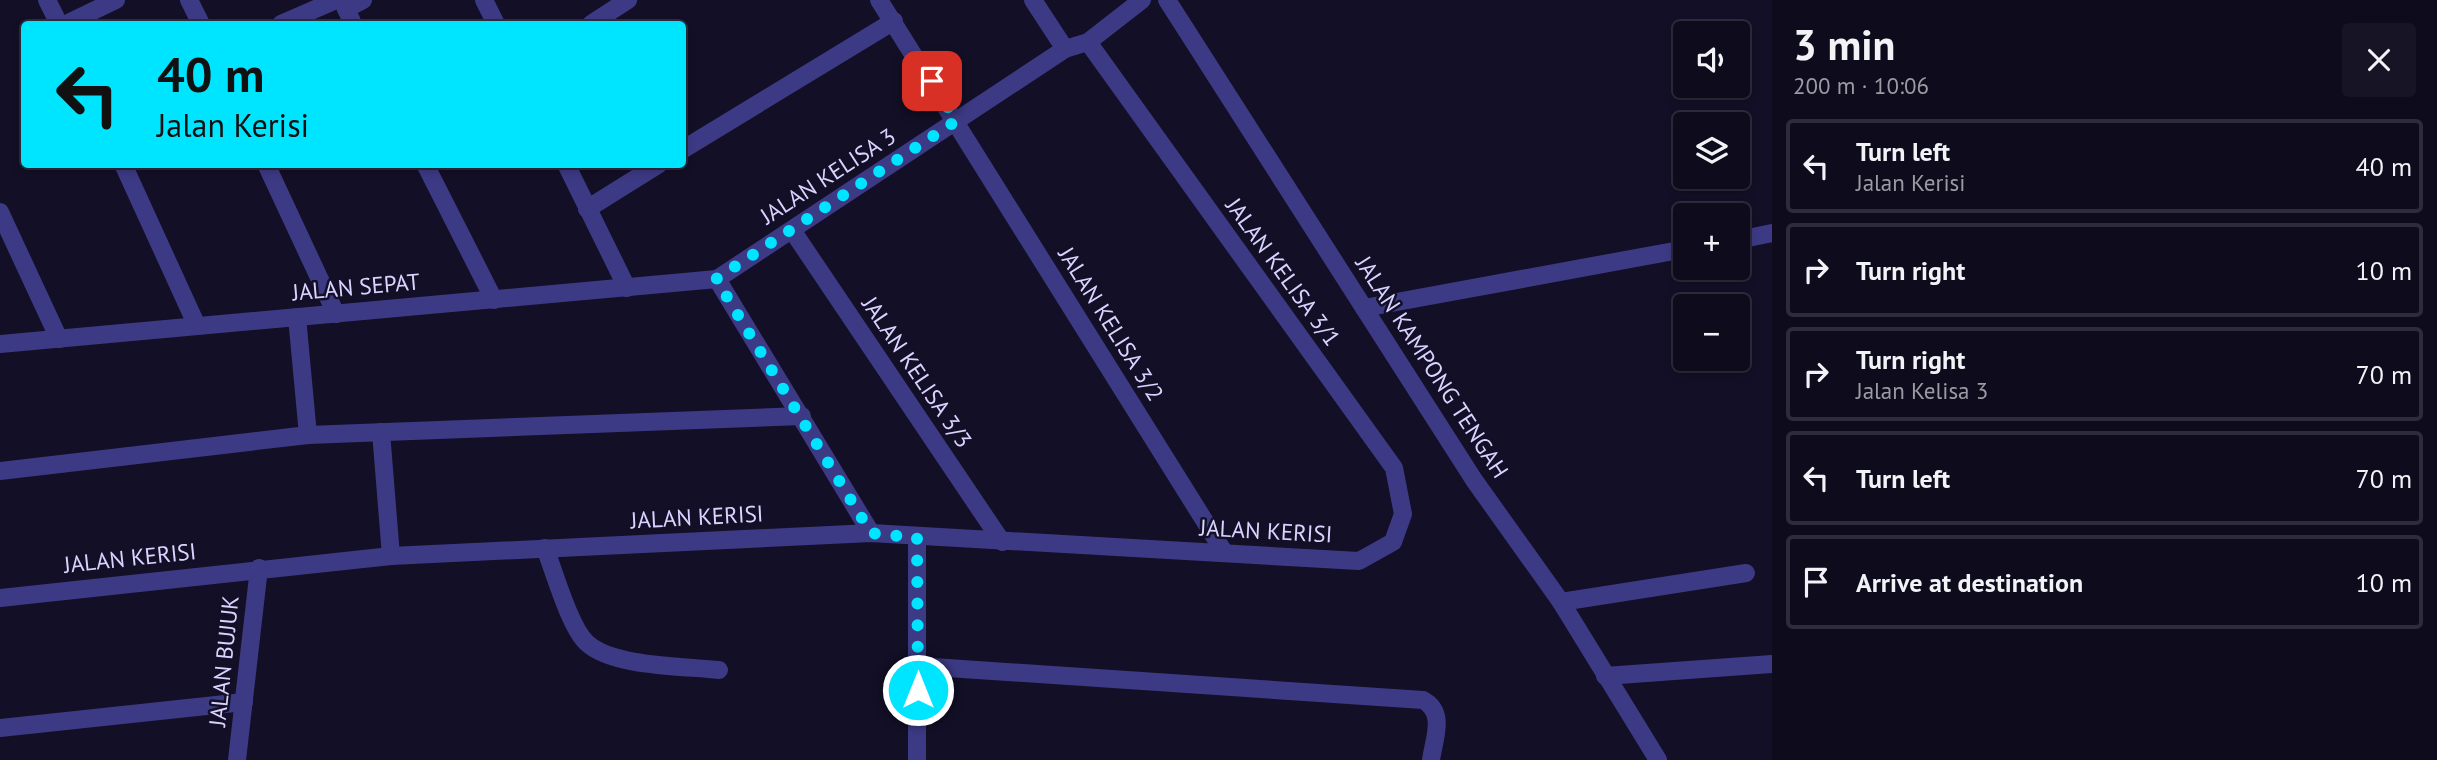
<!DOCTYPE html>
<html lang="en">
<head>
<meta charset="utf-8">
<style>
	body { margin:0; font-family:"PT Sans",sans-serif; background:#171425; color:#f1f3f6; height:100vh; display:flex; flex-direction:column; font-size:26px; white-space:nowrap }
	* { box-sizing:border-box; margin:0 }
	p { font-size:23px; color:#9b9ba3 }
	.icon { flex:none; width:38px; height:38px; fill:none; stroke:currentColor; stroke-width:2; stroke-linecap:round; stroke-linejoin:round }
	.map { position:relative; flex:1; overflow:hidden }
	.side { display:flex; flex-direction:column; background:#0e0b1c; width:665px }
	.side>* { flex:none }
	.banner { position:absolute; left:21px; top:21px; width:665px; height:147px; border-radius:7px; box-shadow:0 4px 10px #0003,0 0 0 2px #2e2b3b; background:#00e5ff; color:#111; overflow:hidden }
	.fabs { position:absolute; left:1673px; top:21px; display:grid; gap:14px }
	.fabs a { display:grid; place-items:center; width:77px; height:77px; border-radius:7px; background:#0e0b1c; box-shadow:0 4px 10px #0003,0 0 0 2px #2e2b3b; font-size:35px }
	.pin { position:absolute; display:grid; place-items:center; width:60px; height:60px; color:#fff; margin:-30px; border-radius:14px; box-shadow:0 4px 10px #0006 }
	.me { position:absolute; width:77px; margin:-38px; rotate:0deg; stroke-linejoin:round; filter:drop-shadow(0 0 5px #0008) }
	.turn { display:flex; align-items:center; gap:24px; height:147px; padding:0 21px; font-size:32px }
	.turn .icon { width:91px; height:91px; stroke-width:2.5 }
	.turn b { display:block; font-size:49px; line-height:60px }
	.round { display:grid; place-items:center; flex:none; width:74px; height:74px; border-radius:7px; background:#171425 }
	.head { display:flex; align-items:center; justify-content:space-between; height:119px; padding:0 21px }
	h1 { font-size:42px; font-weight:600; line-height:52px }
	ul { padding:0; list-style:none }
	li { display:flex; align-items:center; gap:21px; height:94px; margin:0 14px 10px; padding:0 7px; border:4px solid #2e2b3b; border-radius:7px }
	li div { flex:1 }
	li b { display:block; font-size:26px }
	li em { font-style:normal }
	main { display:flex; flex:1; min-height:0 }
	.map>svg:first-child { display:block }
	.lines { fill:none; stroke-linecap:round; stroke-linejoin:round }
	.minor { stroke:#3d3a85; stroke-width:18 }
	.route { stroke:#00e5ff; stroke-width:12; stroke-dasharray:0 21.6 }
	.labels { text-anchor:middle; stroke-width:5; stroke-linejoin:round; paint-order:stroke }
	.street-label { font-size:23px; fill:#d9d4ff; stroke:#130f26 }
</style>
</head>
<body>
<main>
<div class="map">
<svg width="1772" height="760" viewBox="0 0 1772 760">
	<rect width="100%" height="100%" fill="#130f26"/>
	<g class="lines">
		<g class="minor">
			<path d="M47 0 59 24"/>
			<path d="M189 0 201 24"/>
			<path d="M342 0 353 24"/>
			<path d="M484 0 496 24"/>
			<path d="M879 0 1224 552"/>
			<path d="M1033 0 1065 49"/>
			<path d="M1167 0 1474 480 1561 602 1658 760"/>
			<path d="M346 9 363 0"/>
			<path d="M66 24 116 0"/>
			<path d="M281 24 336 0"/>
			<path d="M591 24 628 0"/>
			<path d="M682 150 894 21"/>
			<path d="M123 164 197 326"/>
			<path d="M266 164 336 314"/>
			<path d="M425 164 494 300"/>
			<path d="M566 164 627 288"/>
			<path d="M587 209 659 164"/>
			<path d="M0 212 59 339"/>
			<path d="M792 230 1002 542"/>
			<path d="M1738 240 1772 233"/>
			<path d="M717 279 871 533"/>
			<path d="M1364 308 1685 249"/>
			<path d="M297 317 308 435"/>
			<path d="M0 344 717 279 1065 49 1088 42 1142 0"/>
			<path d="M381 432 391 556"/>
			<path d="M0 471 308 435 802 416"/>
			<path d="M545 548C554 571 570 628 587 643 612 667 684 666 719 670"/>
			<path d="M0 598 391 556 871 533 1359 561 1393 542 1403 514 1394 468 1088 42"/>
			<path d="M1561 602 1746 573"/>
			<path d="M918 666 1423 700C1446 712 1434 739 1431 760"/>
			<path d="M1605 676 1772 664"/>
			<path d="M0 728 244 702"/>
			<path d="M237 760 259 568"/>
			<path d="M917 760V538"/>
		</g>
	</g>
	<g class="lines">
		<path class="route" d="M918 690 917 538 871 533 716 279 956 121 932 81"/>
	</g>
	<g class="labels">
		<g class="street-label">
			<text transform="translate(828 176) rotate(-33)" y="8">JALAN KELISA 3</text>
			<text transform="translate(1283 272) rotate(54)" y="8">JALAN KELISA 3/1</text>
			<text transform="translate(356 287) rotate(-5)" y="8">JALAN SEPAT</text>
			<text transform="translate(1111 324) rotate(58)" y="8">JALAN KELISA 3/2</text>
			<text transform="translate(1432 367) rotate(57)" y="8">JALAN KAMPONG TENGAH</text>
			<text transform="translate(917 372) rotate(56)" y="8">JALAN KELISA 3/3</text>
			<text transform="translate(697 517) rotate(-3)" y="8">JALAN KERISI</text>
			<text transform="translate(1266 531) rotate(3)" y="8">JALAN KERISI</text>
			<text transform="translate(130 558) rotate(-6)" y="8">JALAN KERISI</text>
			<text transform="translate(224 661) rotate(-84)" y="8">JALAN BUJUK</text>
		</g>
	</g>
</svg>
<div class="fabs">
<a><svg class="icon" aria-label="sound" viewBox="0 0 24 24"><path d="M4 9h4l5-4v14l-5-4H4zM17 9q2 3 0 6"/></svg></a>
<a><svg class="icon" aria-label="layers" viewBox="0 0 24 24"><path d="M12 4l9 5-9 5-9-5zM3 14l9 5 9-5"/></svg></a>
<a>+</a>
<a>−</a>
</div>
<div class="pin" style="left:932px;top:81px;background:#d93025"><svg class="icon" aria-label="arrive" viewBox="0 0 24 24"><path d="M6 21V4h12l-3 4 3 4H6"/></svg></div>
<svg class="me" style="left:918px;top:690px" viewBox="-20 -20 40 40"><circle r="17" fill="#00e5ff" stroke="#fff" stroke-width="3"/><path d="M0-11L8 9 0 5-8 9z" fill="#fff"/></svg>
<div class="banner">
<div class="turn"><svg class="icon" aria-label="left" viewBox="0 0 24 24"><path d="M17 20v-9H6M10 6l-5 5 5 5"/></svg><div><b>40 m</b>Jalan Kerisi</div></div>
</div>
</div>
<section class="side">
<div class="head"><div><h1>3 min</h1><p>200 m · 10:06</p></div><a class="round"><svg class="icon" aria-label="close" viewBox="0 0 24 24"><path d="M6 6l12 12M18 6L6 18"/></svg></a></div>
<ul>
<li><svg class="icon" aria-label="left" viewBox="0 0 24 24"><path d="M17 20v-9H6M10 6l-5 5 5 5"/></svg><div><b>Turn left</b><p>Jalan Kerisi</p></div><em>40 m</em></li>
<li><svg class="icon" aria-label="right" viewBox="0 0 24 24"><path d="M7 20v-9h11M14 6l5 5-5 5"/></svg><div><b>Turn right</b></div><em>10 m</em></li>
<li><svg class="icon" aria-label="right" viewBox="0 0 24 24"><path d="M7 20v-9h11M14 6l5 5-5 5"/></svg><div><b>Turn right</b><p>Jalan Kelisa 3</p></div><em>70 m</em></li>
<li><svg class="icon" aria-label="left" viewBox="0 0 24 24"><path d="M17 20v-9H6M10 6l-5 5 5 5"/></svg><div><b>Turn left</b></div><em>70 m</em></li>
<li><svg class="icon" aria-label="arrive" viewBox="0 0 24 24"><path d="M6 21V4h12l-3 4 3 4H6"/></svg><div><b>Arrive at destination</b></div><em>10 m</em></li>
</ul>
</section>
</main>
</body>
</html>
